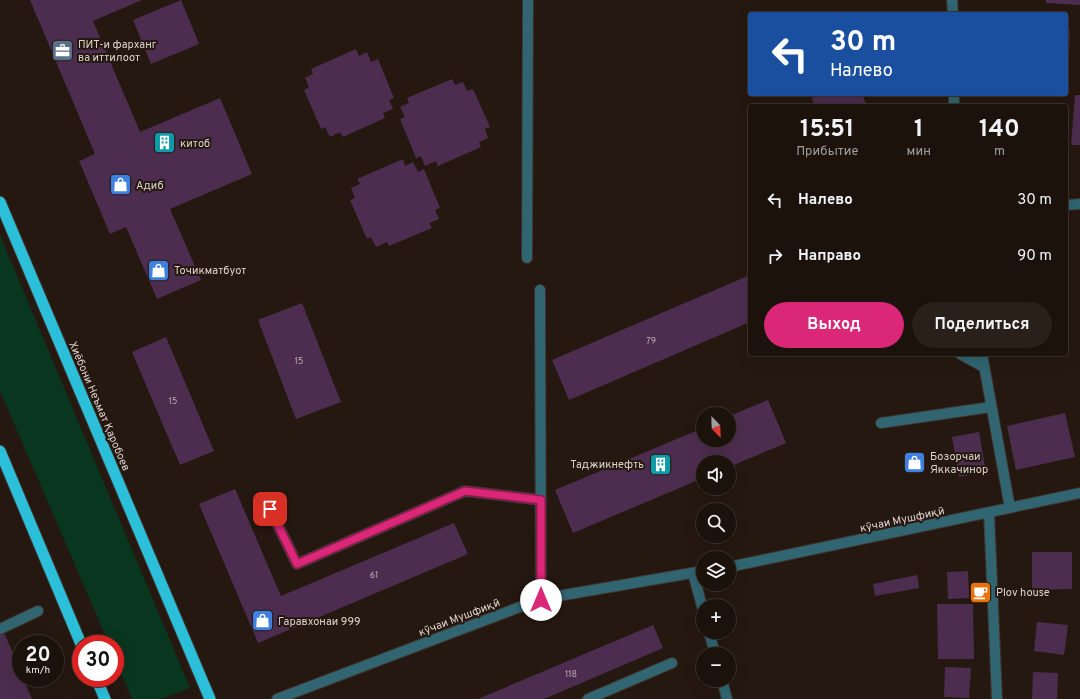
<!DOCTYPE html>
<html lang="ru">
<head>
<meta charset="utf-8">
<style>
	body { margin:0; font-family:Overpass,sans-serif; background:#29201a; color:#f1f3f6; height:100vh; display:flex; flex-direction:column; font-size:15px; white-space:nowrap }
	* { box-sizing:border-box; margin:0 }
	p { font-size:13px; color:#a09e9d }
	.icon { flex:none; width:22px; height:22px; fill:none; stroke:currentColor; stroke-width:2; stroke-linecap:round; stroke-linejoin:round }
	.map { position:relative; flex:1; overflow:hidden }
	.side { position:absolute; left:748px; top:104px; width:320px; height:252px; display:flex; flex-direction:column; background:#1c120c; border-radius:4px; box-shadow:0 4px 16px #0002,0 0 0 1px #3a322d }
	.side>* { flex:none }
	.hud { position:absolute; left:748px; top:12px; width:320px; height:84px; border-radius:4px; box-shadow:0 4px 16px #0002,0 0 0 1px #3a322d; background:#1a4fa0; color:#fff; overflow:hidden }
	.needle { width:26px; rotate:157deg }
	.controls { position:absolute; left:696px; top:407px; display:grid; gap:8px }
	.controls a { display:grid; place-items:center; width:40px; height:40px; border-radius:50%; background:#1c120c; box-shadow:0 4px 16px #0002,0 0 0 1px #3a322d; font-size:20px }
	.speed { position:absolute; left:12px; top:635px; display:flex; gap:8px; font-size:20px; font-weight:700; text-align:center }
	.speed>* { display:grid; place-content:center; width:52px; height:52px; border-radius:50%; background:#1c120c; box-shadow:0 4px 16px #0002,0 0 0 1px #3a322d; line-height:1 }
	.speed small { font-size:10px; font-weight:400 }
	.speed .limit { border:6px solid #d22; background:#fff; color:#111 }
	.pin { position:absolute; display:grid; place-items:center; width:34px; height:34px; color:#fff; margin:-17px; border-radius:8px; box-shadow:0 2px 6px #0006 }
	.me { position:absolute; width:44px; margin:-22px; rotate:0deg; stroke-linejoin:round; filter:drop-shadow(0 0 3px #0008) }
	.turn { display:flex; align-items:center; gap:14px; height:84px; padding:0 16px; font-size:18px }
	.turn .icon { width:52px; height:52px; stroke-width:2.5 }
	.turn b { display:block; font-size:28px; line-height:34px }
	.eta { display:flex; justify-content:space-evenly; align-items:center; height:68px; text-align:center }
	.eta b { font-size:24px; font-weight:700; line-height:28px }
	.action { display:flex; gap:8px; margin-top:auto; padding:8px 16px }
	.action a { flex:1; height:46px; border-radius:24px; background:#db2777; color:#fff; font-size:16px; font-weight:700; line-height:46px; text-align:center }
	.action a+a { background:#29201a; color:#f1f3f6 }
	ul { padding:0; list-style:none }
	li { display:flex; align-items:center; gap:12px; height:56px; padding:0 16px }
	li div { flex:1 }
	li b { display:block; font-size:15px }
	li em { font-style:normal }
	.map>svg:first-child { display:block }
	.green { fill:#09361e }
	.building { fill:#4d2d4f }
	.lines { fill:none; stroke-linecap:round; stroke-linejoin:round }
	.service-casing { stroke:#3f322b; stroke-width:12 }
	.minor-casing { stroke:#3f322b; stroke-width:12 }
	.tertiary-casing { stroke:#3f322b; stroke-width:12 }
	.trunk-casing { stroke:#3f322b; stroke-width:13 }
	.service { stroke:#306571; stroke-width:10 }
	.minor { stroke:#306571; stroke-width:10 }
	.tertiary { stroke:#306571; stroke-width:10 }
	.trunk { stroke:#2cbfda; stroke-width:11 }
	.route-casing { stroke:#8e194d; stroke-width:10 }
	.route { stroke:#db2777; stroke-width:7 }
	.labels { text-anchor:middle; stroke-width:4; stroke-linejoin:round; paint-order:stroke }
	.number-label { font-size:9px; fill:#baaaae }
	.poi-label { font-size:11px; fill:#ded4ce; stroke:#251810; text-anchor:start }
	.street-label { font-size:11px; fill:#ded4ce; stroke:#251810 }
</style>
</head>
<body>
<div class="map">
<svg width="1080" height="699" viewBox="0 0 1080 699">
	<rect width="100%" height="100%" fill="#251810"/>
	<path class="green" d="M0 235 190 688 161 699H132L115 659V644H109L0 391Z"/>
	<g class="building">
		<path d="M30 0H142L93 21 140 132 220 98 252 174 170 209 201 280 157 299 126 227 110 234 79 161 95 154Z"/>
		<path d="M181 0 199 44 151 64 133 20Z"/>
		<path d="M1046 0H1080V5L1046 3Z"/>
		<path d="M1066 30H1070L1068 78 1066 77Z"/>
		<path d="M356 49 359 56 367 52 371 62 378 59 394 98 389 100 393 109 383 113 385 118 343 137 340 132 330 137 325 127 321 129 304 90 309 87 305 78 313 74 311 69Z"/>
		<path d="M452 79 455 85 463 82 467 91 473 89 490 127 485 129 488 138 479 142 481 147 438 166 436 161 425 166 421 156 416 158 400 119 405 117 400 107 409 103 407 98Z"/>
		<path d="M810 94H862L867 106H815Z"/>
		<path d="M1075 95H1080V145H1071Z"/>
		<path d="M403 159 405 166 413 162 418 172 424 169 440 208 435 210 439 219 429 223 432 228 389 246 387 242 376 247 371 237 367 239 350 200 355 198 351 188 360 184 357 179Z"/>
		<path d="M750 275V322L569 400 552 360Z"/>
		<path d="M302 303 341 402 296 419 258 320Z"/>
		<path d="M166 337 214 451 180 465 132 352Z"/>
		<path d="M768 400 786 443 729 467V462H703V478L573 533 555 490 703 428V440H729V416Z"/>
		<path d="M1065 413 1075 457 1016 470 1007 426Z"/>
		<path d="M979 432 986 472 959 477 952 437Z"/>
		<path d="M235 489 281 596 454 523 468 554 258 643 199 504Z"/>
		<path d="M1032 552H1072V589L1032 590Z"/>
		<path d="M968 571 969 598 948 599 947 572Z"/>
		<path d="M917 575 919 588 875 596 873 584Z"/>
		<path d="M937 604H973L974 659H938Z"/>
		<path d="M1037 622 1068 625 1064 655 1034 651Z"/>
		<path d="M653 625 663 648 544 699H478Z"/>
		<path d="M2 628 21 672V678H23L32 699H0V629Z"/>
		<path d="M945 667 971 668 969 698 944 697Z"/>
		<path d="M1033 672 1058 673 1057 699H1032Z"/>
	</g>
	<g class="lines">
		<defs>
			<g id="service">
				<path d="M960 354 984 367"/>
				<path d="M881 423 991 407"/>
				<path d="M270 509 297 564 465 491 541 500"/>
				<path d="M693 573 703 610"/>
				<path d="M709 632 715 654"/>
				<path d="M722 680 727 699"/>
				<path d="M588 699 672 663"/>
			</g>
			<g id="minor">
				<path d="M952 0 953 14"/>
				<path d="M954 94V106"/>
				<path d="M1066 205 1080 204"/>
				<path d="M527 258 528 0"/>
				<path d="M540 290 541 599"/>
				<path d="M982 354 1010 508"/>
				<path d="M989 513 997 699"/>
				<path d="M0 629 38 611"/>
			</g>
			<g id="tertiary">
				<path d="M729 567 1080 493"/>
				<path d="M277 699 541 599 703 571"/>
			</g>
			<g id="trunk">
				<path d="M0 202 210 699"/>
				<path d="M0 451 81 644"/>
				<path d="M96 678 105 699"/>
			</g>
		</defs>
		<use href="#service" class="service-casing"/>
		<use href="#minor" class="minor-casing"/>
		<use href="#tertiary" class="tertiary-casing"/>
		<use href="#trunk" class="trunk-casing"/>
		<use href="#service" class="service"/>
		<use href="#minor" class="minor"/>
		<use href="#tertiary" class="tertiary"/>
		<use href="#trunk" class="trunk"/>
	</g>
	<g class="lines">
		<defs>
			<path id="route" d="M270 509 297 564 465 491 541 500V600"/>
		</defs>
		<use href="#route" class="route-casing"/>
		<use href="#route" class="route"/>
	</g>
	<defs>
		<symbol id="office-square" viewBox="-11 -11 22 22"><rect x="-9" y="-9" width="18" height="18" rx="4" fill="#5c6f8a" stroke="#251810"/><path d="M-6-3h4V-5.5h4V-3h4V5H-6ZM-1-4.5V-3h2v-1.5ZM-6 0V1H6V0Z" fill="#fff"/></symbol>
		<symbol id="building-square" viewBox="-11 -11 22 22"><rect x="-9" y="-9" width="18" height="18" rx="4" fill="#0f9aa8" stroke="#251810"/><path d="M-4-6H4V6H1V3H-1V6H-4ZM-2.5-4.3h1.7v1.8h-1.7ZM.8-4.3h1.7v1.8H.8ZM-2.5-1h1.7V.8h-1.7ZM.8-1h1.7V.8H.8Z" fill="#fff"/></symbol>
		<symbol id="shop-square" viewBox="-11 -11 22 22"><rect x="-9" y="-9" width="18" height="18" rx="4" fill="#3f7fe0" stroke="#251810"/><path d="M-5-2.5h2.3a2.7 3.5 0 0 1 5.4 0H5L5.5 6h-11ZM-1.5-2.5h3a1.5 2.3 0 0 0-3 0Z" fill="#fff"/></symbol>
		<symbol id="cafe-square" viewBox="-11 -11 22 22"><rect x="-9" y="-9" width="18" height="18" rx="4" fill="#e8710a" stroke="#251810"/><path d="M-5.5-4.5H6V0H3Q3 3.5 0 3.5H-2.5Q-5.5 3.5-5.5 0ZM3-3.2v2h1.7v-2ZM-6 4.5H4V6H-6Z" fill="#fff"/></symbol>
	</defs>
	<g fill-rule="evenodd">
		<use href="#office-square" x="50" y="38" width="25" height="25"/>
		<use href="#building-square" x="152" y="130" width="25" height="25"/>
		<use href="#shop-square" x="108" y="172" width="25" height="25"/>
		<use href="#shop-square" x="146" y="258" width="25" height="25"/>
		<use href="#shop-square" x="902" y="450" width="25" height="25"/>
		<use href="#building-square" x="648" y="452" width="25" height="25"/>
		<use href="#cafe-square" x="968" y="580" width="25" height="25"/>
		<use href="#shop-square" x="250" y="608" width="25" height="25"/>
	</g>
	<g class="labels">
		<g class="number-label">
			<text x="651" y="344">79</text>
			<text x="299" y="364">15</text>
			<text x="173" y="404">15</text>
			<text x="374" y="578">61</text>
			<text x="571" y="677">118</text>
		</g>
		<g class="poi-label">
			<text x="78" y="48">ПИТ-и фарханг<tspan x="78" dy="13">ва иттилоот</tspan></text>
			<text x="180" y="147">китоб</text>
			<text x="136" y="189">Адиб</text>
			<text x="174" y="274">Точикматбуот</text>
			<text x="930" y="460">Бозорчаи<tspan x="930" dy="13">Яккачинор</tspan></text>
			<text x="644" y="468" text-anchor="end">Таджикнефть</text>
			<text x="996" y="596">Plov house</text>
			<text x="278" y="625">Гаравхонаи 999</text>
		</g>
		<g class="street-label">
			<text transform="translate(100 406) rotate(67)" y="4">Хиёбони Неъмат Қаробоев</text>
			<text transform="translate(902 519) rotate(-12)" y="4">кӯчаи Мушфиқӣ</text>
			<text transform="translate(459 617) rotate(-21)" y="4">кӯчаи Мушфиқӣ</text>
		</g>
	</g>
</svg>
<div class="controls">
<a><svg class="needle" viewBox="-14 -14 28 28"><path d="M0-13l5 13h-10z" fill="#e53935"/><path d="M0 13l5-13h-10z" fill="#a09e9d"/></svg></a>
<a><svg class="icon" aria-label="sound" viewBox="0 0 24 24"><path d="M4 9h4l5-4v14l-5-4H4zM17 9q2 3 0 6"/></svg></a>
<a><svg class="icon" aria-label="search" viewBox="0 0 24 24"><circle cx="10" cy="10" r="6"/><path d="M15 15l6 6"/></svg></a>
<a><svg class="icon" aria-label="layers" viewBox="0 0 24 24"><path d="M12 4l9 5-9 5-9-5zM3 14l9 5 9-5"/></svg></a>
<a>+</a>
<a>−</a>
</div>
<div class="speed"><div>20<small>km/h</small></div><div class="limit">30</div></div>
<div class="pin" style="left:270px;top:509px;background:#d93025"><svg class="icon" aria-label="arrive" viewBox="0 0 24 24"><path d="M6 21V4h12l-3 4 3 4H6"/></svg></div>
<svg class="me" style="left:541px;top:600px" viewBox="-20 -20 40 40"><circle r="19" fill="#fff"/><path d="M0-13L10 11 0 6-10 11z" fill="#db2777"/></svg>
<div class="hud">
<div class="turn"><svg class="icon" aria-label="left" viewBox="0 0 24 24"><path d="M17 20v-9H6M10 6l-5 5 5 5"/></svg><div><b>30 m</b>Налево</div></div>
</div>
<section class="side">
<div class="eta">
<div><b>15:51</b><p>Прибытие</p></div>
<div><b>1</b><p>мин</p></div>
<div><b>140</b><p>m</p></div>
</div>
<ul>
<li><svg class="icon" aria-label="left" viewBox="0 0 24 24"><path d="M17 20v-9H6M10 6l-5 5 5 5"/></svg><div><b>Налево</b></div><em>30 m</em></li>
<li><svg class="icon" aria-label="right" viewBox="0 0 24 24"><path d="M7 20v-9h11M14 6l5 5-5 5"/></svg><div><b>Направо</b></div><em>90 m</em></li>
</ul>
<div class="action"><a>Выход</a><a>Поделиться</a></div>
</section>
</div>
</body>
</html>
